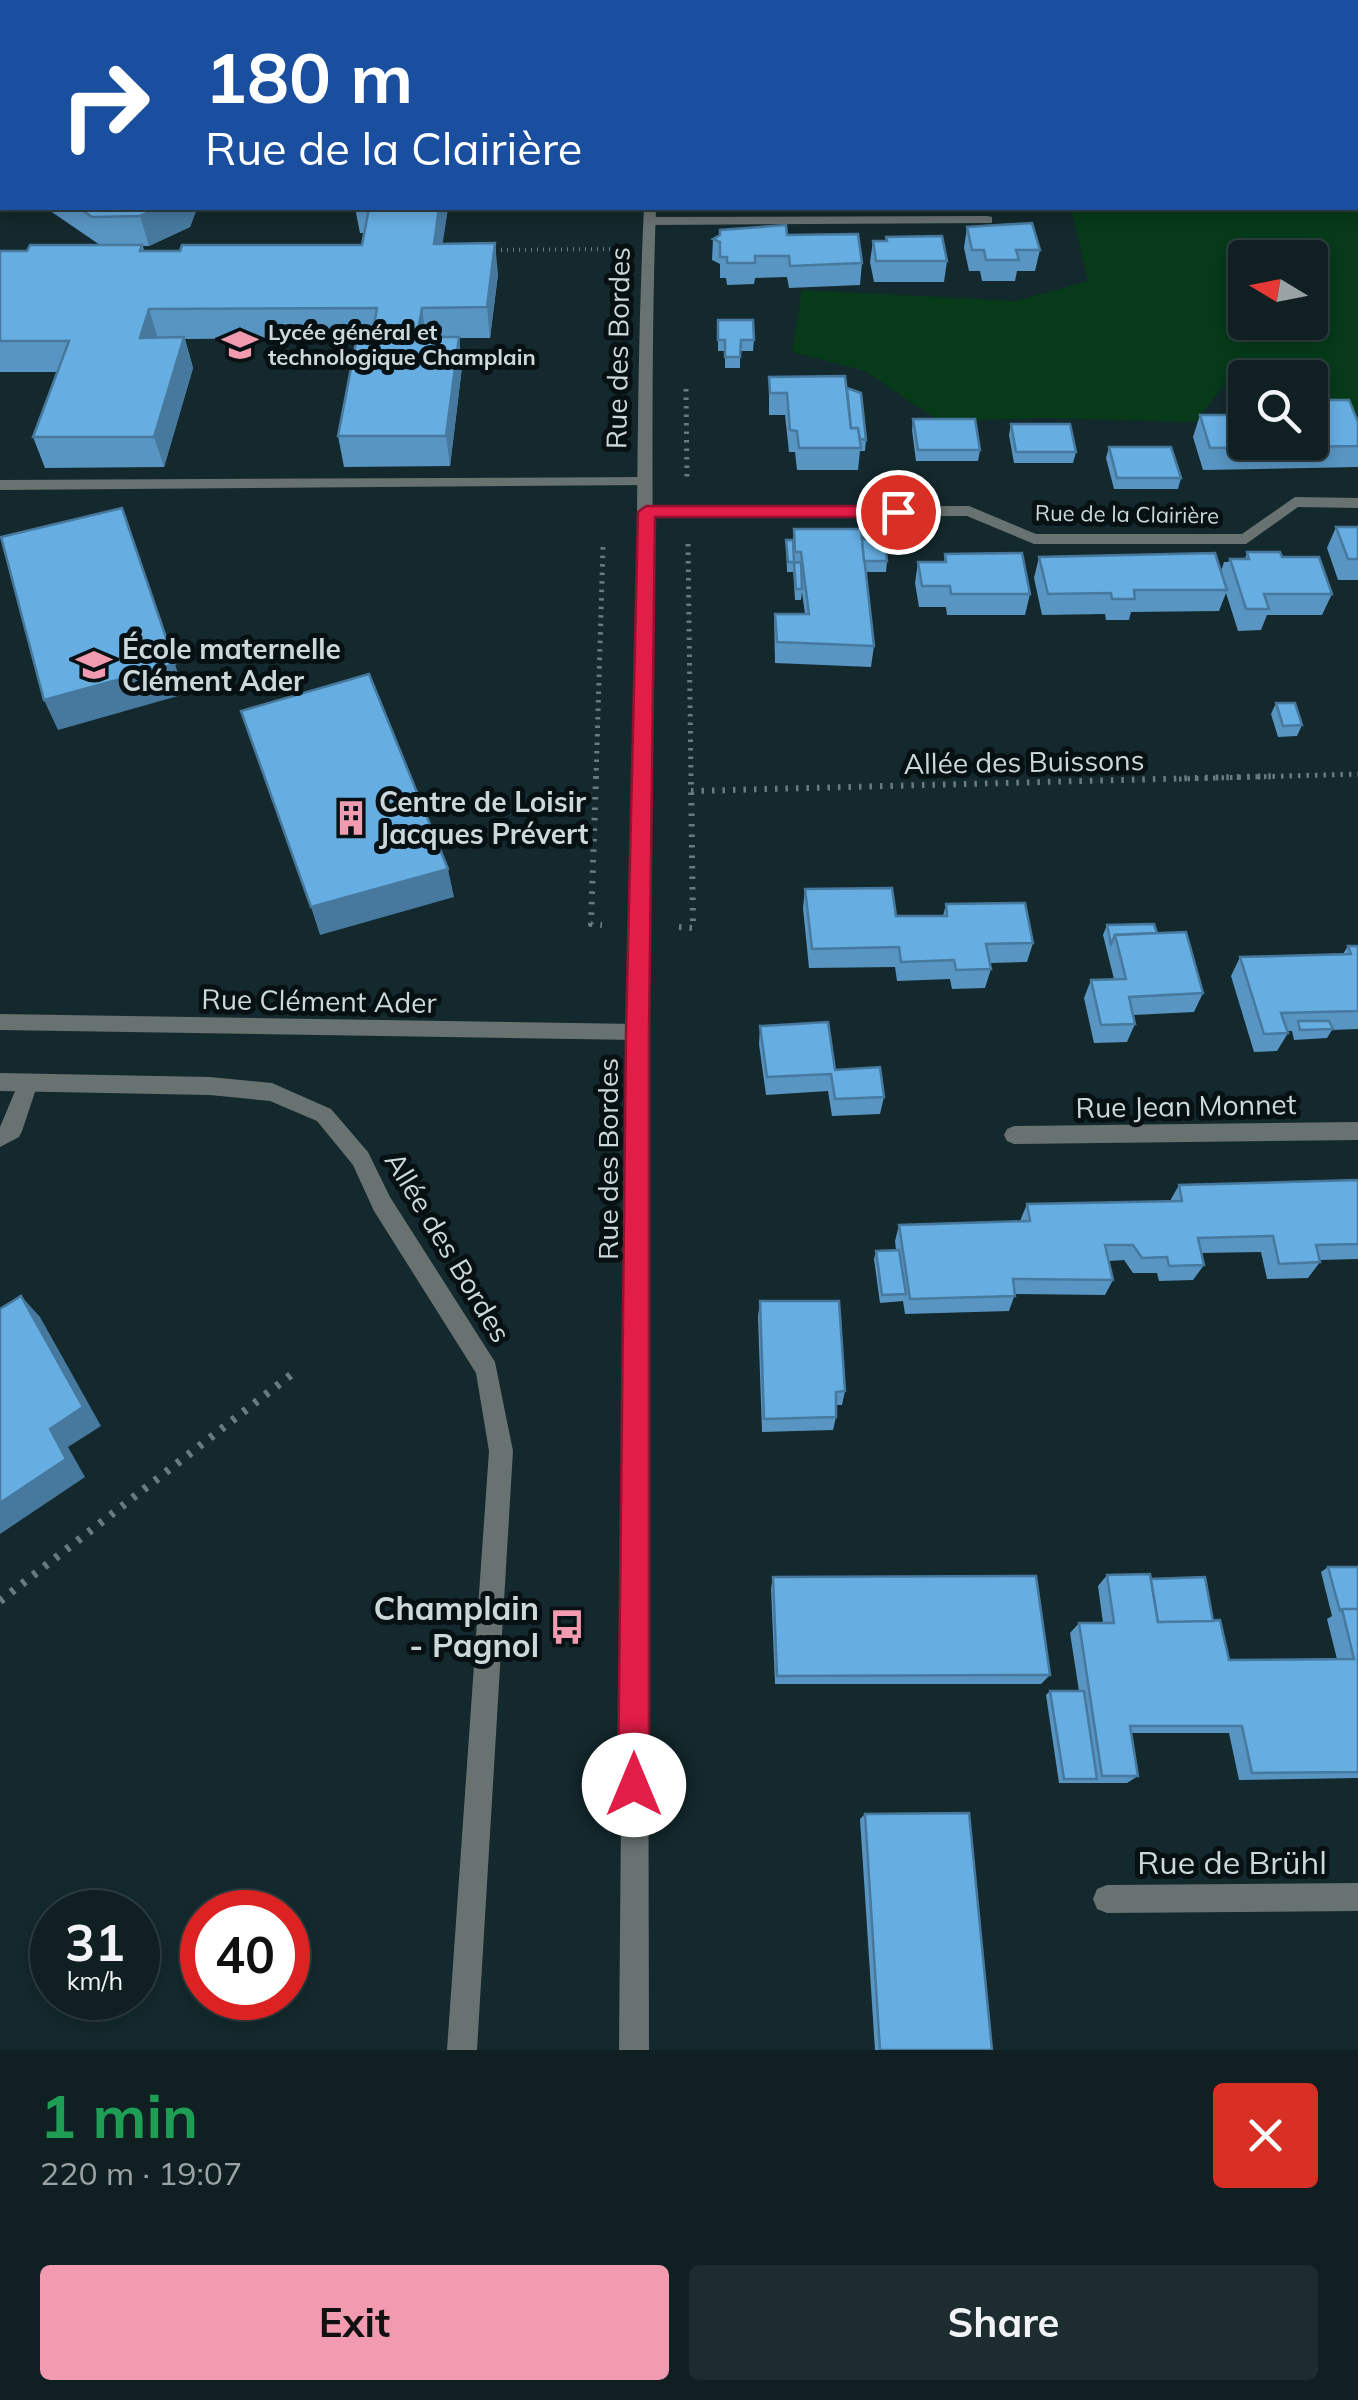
<!DOCTYPE html>
<html lang="en">
<head>
<meta charset="utf-8">
<style>
	body { margin:0; font-family:Mulish,sans-serif; background:#1d2c2f; color:#f1f3f6; height:100vh; display:flex; flex-direction:column; font-size:38px; white-space:nowrap }
	* { box-sizing:border-box; margin:0 }
	p { font-size:32px; color:#9ba2a5 }
	.icon { flex:none; width:55px; height:55px; fill:none; stroke:currentColor; stroke-width:2; stroke-linecap:round; stroke-linejoin:round }
	.map { position:relative; height:2050px; overflow:hidden }
	.details { display:flex; flex-direction:column; background:#0f1f22; flex:1 }
	.details>* { flex:none }
	.banner { position:absolute; left:0px; top:0px; width:1360px; height:210px; box-shadow:0 5px 15px #0003,0 0 0 2px #2f3d40; background:#1a4fa0; color:#fff; overflow:hidden }
	.needle { width:65px; rotate:280deg }
	.fabs { position:absolute; left:1228px; top:240px; display:grid; gap:20px }
	.fabs a { display:grid; place-items:center; width:100px; height:100px; border-radius:10px; background:#0f1f22; box-shadow:0 5px 15px #0003,0 0 0 2px #2f3d40; font-size:50px }
	.speed { position:absolute; left:30px; top:1890px; display:flex; gap:20px; font-size:50px; font-weight:700; text-align:center }
	.speed>* { display:grid; place-content:center; width:130px; height:130px; border-radius:50%; background:#0f1f22; box-shadow:0 5px 15px #0003,0 0 0 2px #2f3d40; line-height:1 }
	.speed small { font-size:25px; font-weight:400 }
	.speed .limit { border:15px solid #d22; background:#fff; color:#111 }
	.pin { position:absolute; display:grid; place-items:center; width:85px; height:85px; color:#fff; margin:-42px; border:5px solid #fff; border-radius:50%; box-shadow:0 2px 10px #0007 }
	.me { position:absolute; width:110px; margin:-55px; rotate:0deg; stroke-linejoin:round; filter:drop-shadow(0 0 8px #0008) }
	.turn { display:flex; align-items:center; gap:35px; height:210px; padding:0 40px; font-size:45px }
	.turn .icon { width:130px; height:130px; stroke-width:2.5 }
	.turn b { display:block; font-size:70px; line-height:85px }
	.round { display:grid; place-items:center; flex:none; width:105px; height:105px; border-radius:10px; background:#1d2c2f }
	.head { display:flex; align-items:center; justify-content:space-between; height:170px; padding:0 40px }
	h1 { font-size:60px; font-weight:700; line-height:75px; color:#1e9e55 }
	.action { display:flex; gap:20px; margin-top:auto; padding:20px 40px }
	.action a { flex:1; height:115px; border-radius:10px; background:#f29ab0; color:#111; font-size:40px; font-weight:700; line-height:115px; text-align:center }
	.action a+a { background:#1d2c2f; color:#f1f3f6 }
	.map>svg:first-child { display:block }
	.green { fill:#063a19; fill-rule:evenodd }
	.lines { fill:none; stroke-linecap:round; stroke-linejoin:round }
	.path-far3 { stroke:#6a7b7f; stroke-width:4; stroke-dasharray:1 5; stroke-linecap:butt }
	.path-far2 { stroke:#6a7b7f; stroke-width:5; stroke-dasharray:2.5 6; stroke-linecap:butt }
	.path-far1 { stroke:#6a7b7f; stroke-width:6; stroke-dasharray:2.5 8; stroke-linecap:butt }
	.path { stroke:#6a7b7f; stroke-width:8; stroke-dasharray:4 10; stroke-linecap:butt }
	.service { fill:#687270; fill-rule:evenodd }
	.minor { fill:#687270; fill-rule:evenodd }
	.tertiary { fill:#687270; fill-rule:evenodd }
	.wall { fill:#5895c2 }
	.shaded-wall { fill:#47799e }
	.building { fill:#66ade1; stroke:#47799e; stroke-width:2.5 }
	.route { fill:#e11d48; stroke:#92132f; stroke-width:2.5 }
	.labels { text-anchor:middle; stroke-width:10; stroke-linejoin:round; paint-order:stroke }
	.far-poi-label { font-size:22px; font-weight:bold; fill:#ccd8db; stroke:#071012; text-anchor:start }
	.far-street-label { font-size:22px; fill:#ccd8db; stroke:#071012 }
	.street-label { font-size:28px; fill:#ccd8db; stroke:#071012 }
	.poi-label { font-size:28px; font-weight:bold; fill:#ccd8db; stroke:#071012; text-anchor:start }
	.near-poi-label { font-size:32px; font-weight:bold; fill:#ccd8db; stroke:#071012; text-anchor:end }
	.near-street-label { font-size:32px; fill:#ccd8db; stroke:#071012 }
</style>
</head>
<body>
<div class="map">
<svg width="1358" height="2050" viewBox="0 0 1358 2050">
	<rect width="100%" height="100%" fill="#14292d"/>
	<g class="green">
		<path d="M730 0H1358V94V2Z"/>
		<path d="M1358 168V428L1310 418V378H1245V393L1224 385 1195 422 1043 418 939 421 865 371 792 352 802 290 1015 301 1088 281 1071 208H1358ZM1245 258H1310V322H1245Z"/>
	</g>
	<g class="lines">
		<path class="path-far3" d="M489 250 613 249"/>
		<g class="path-far2">
			<path d="M686 389 687 481"/>
			<path d="M688 544 691 779"/>
			<path d="M596 779 603 547"/>
			<path d="M1179 779 1358 774"/>
		</g>
		<g class="path-far1">
			<path d="M596 776 591 924 602 925"/>
			<path d="M691 791 1277 776"/>
			<path d="M679 927 693 928 691 776"/>
		</g>
		<path class="path" d="M0 1601 296 1371"/>
		<g class="service">
			<rect x="566" y="0" width="10" height="2"/>
			<path d="M646 477 651 479V485L0 490V480Z"/>
			<path d="M28 1074 35 1077 38 1083 22 1131 19 1137 0 1147V1127L21 1077Z"/>
		</g>
		<g class="minor">
			<path d="M987 216 992 217V223L651 225 645 221 651 217Z"/>
			<path d="M1295 497 1358 498V508L1298 507 1246 544H1034L967 516 646 517 638 512 646 507 969 506 1036 534H1242Z"/>
			<path d="M0 1014 638 1024 645 1026 648 1032 645 1038 638 1040 0 1030Z"/>
			<path d="M0 1073 210 1077 272 1083 331 1109 368 1152 390 1197 495 1362 513 1451 477 2050H447L489 1451 476 1373 374 1211 353 1165 317 1121 270 1101 210 1095 0 1091Z"/>
			<path d="M1358 1122V1140L1014 1144 1007 1141 1004 1135 1007 1129 1014 1126Z"/>
			<path d="M1358 1883V1911L1107 1913 1097 1909 1093 1899 1097 1889 1107 1885Z"/>
		</g>
		<g class="tertiary">
			<rect x="649" y="0" width="10" height="2"/>
			<path d="M644 208H656C650 368 654 529 652 689 647 1143 648 1596 649 2050H619C623 1596 626 1143 635 689 638 529 636 368 644 208Z"/>
		</g>
	</g>
	<g class="wall">
		<path d="M2 82V178L0 176V87Z"/>
		<path d="M46 208H197L190 227 149 246H143L144 251 362 245 364 233H360L355 208H448L442 244 498 274 490 338H459L462 367 450 466 344 467 338 436 357 338 185 339 193 368 164 467 45 468 33 437 58 372H0V251H27L100 245Z"/>
		<path d="M967 227 1040 250 1035 271H1017L1015 281H982L980 271H969L964 248Z"/>
		<path d="M787 235 862 263 860 285 789 288 787 277 755 278 754 284 727 285 726 278H720V264L712 260 713 239Z"/>
		<path d="M886 237 947 261 944 282H874L870 262 873 241H886Z"/>
		<path d="M718 320 754 340 753 351H740V368H725V351H718Z"/>
		<path d="M769 377 847 388 866 440 865 451H860L858 470H797L795 452H789L785 415H769Z"/>
		<path d="M1310 400 1358 446V467L1203 470 1193 437 1200 415 1310 442Z"/>
		<path d="M913 419 980 450 978 461H916L912 430Z"/>
		<path d="M1011 424 1076 452 1073 463H1014L1009 435Z"/>
		<path d="M1109 447 1181 478 1178 489H1114L1106 458Z"/>
		<path d="M1336 527H1358V580H1338L1327 548Z"/>
		<path d="M794 529 862 539 887 561 886 572H866L874 646 871 667 775 663 774 615 805 614 802 592 801 600H795L793 569V572H787L786 540H793Z"/>
		<path d="M1247 552 1282 557 1332 594 1322 615H1267L1261 630 1238 631 1226 593 1219 611 1131 612 1129 620H1106L1105 614 1042 615 1034 578 1039 557 1221 571 1224 562H1228L1230 559H1245Z"/>
		<path d="M945 554 1030 594 1025 615H947L946 607H919L915 583 918 562H944Z"/>
		<path d="M1276 703 1302 725 1297 736 1278 737 1271 714Z"/>
		<path d="M805 889 896 916H943L946 904 1033 943 1027 962 990 963 991 969 985 988 952 989 950 979 897 981 895 967 809 968 803 908Z"/>
		<path d="M1107 925 1157 933 1203 993 1194 1012 1133 1015 1135 1024 1127 1042 1094 1043 1084 998 1091 980 1114 979 1103 935Z"/>
		<path d="M1348 946H1358V1029L1332 1030 1327 1038 1294 1040 1292 1031H1287L1288 1033 1277 1051 1254 1052 1231 976 1240 957 1343 954Z"/>
		<path d="M760 1026 884 1097 880 1114 832 1116 828 1091 766 1095 759 1044Z"/>
		<path d="M1358 1180V1259L1320 1260V1262L1308 1278 1267 1279 1261 1252 1201 1253 1204 1265 1193 1280 1159 1281 1157 1273H1133L1124 1260 1109 1261 1113 1280 1105 1295 1015 1294 1009 1311 905 1314 903 1301 880 1303 874 1259 876 1251 896 1250 895 1241 899 1225 1020 1221 1027 1204 1170 1201 1179 1185Z"/>
		<path d="M760 1301 845 1391 842 1405H836V1417L833 1430 762 1432 758 1316Z"/>
		<path d="M1328 1567H1358V1778L1239 1780 1229 1733H1131L1138 1776 1127 1783H1059L1046 1695 1050 1691H1079L1070 1633 1079 1623H1103L1098 1586 1107 1575 1213 1621 1229 1660 1337 1659 1327 1619 1332 1616 1321 1572Z"/>
		<path d="M773 1577 1050 1675 1041 1684H775L771 1588Z"/>
		<path d="M865 1814 992 2050H875L860 1819Z"/>
	</g>
	<g class="shaded-wall">
		<path d="M159 208H197L190 227 149 246 140 216Z"/>
		<path d="M439 208H448L438 274 434 244Z"/>
		<path d="M495 243 498 274 490 338 487 307Z"/>
		<path d="M422 308 426 338 417 337Z"/>
		<path d="M149 309 158 339 140 338Z"/>
		<path d="M184 337 193 368 164 467 154 437Z"/>
		<path d="M459 337 462 367 450 466 446 436Z"/>
		<path d="M132 538 185 694 58 730 44 700Z"/>
		<path d="M448 869 454 897 320 935 311 907Z"/>
		<path d="M21 1296 40 1317 101 1426 68 1447 85 1477 0 1534V1503L50 1429Z"/>
	</g>
	<g class="building">
		<path d="M2 82V155L0 153V87Z"/>
		<path d="M79 208H159L140 216 92 217Z"/>
		<path d="M369 208H439L434 244 495 243 487 307 422 308 417 337H459L446 436H338L357 337H372L377 308 149 309 140 338 184 337 154 437H33L69 341H0V251H27L30 245H142L140 251H180L182 245H362Z"/>
		<path d="M1032 223 1040 250H1016L1019 260H986L984 250H972L967 227Z"/>
		<path d="M786 225 787 235 858 234 862 263 790 266 789 256H755V263H727V257H720V242L713 239 720 235V230Z"/>
		<path d="M942 236 947 261H876L873 241H887L886 237Z"/>
		<path d="M718 320H753L754 340H741L740 357H725V340H718Z"/>
		<path d="M845 376 851 428H858L861 448H799L797 431 790 430 787 393H770L769 377Z"/>
		<path d="M847 388 861 393 866 440 860 439 858 428H851Z"/>
		<path d="M1310 400H1349L1358 422V446L1210 448 1200 415H1245V442H1310V414H1312Z"/>
		<path d="M913 419H975L980 450H918Z"/>
		<path d="M1011 424H1070L1076 452H1016Z"/>
		<path d="M1109 447H1171L1181 478H1117Z"/>
		<path d="M122 508 175 664 44 700 1 537Z"/>
		<path d="M1336 527H1358V559H1348Z"/>
		<path d="M794 529H861L874 646 777 642 775 614H809L801 552H795Z"/>
		<path d="M862 539 885 540 887 561H864Z"/>
		<path d="M786 540H793L794 562H788Z"/>
		<path d="M1247 552H1280L1282 557H1319L1332 594H1264L1269 609H1246L1230 559H1249Z"/>
		<path d="M1022 553 1030 594H951L950 586H922L918 562H946L945 554Z"/>
		<path d="M1215 553 1227 590H1134L1135 599H1112L1111 593 1048 594 1039 557Z"/>
		<path d="M801 562 802 589H796L794 563Z"/>
		<path d="M369 674 448 869 311 907 241 711Z"/>
		<path d="M1276 703H1295L1302 725 1283 726Z"/>
		<path d="M892 888 896 916H947L946 904 1025 903 1033 943 986 944 991 969 956 970 954 960 901 962 899 947 812 949 805 889Z"/>
		<path d="M1154 924 1157 933 1115 935 1111 944 1107 925Z"/>
		<path d="M1186 932 1203 993 1129 997 1135 1024 1101 1025 1091 980 1126 979 1115 935Z"/>
		<path d="M1348 946H1358V1011L1281 1013 1288 1033 1264 1034 1240 957 1351 954Z"/>
		<path d="M1298 1021H1329L1333 1029 1300 1030Z"/>
		<path d="M828 1022 835 1070 880 1067 884 1097 835 1099 831 1074 767 1077 760 1026Z"/>
		<path d="M1358 1180V1244L1316 1245 1320 1262 1279 1264 1273 1236 1198 1238 1204 1265 1169 1266 1167 1257 1142 1258 1133 1245H1105L1113 1280 1013 1279 1015 1296 910 1299 899 1225 1030 1221 1027 1204 1182 1201 1179 1185Z"/>
		<path d="M899 1250 906 1294 882 1295 876 1251Z"/>
		<path d="M21 1296 83 1407 50 1429 66 1459 0 1503V1309Z"/>
		<path d="M760 1301H839L845 1391 836 1392V1417L764 1419Z"/>
		<path d="M1328 1567H1358V1609L1340 1611Z"/>
		<path d="M1150 1574 1158 1622 1220 1620 1229 1660 1354 1659 1342 1609H1358V1772L1252 1773 1242 1726H1130L1138 1776H1102L1079 1623H1114L1107 1575Z"/>
		<path d="M1036 1576 1050 1675 777 1676 773 1577Z"/>
		<path d="M1205 1577 1213 1621 1158 1622 1151 1579Z"/>
		<path d="M1050 1691H1084L1097 1779H1064Z"/>
		<path d="M969 1813 992 2050H880L865 1814Z"/>
	</g>
	<path class="route" d="M646 506H898L907 512 898 517H655L649 1032V1785L644 1796 634 1800 623 1796 618 1785 626 1032 638 512Z"/>
	<defs>
		<symbol id="school-bare" viewBox="-9 -9 18 18"><path d="M0-5L7-2L0 1L-7-2ZM-4 1L0 2.5L4 1V4Q0 6-4 4Z" fill="#f29ab0" stroke="#071012" stroke-width="2.5" paint-order="stroke"/></symbol>
		<symbol id="building-bare" viewBox="-9 -9 18 18"><path d="M-4-6H4V6H1V3H-1V6H-4ZM-2.5-4.3h1.7v1.8h-1.7ZM.8-4.3h1.7v1.8H.8ZM-2.5-1h1.7V.8h-1.7ZM.8-1h1.7V.8H.8Z" fill="#f29ab0" stroke="#071012" stroke-width="2.5" paint-order="stroke"/></symbol>
		<symbol id="bus-bare" viewBox="-9 -9 18 18"><path d="M-5-6H5V4H4V6H2V4H-2V6H-4V4H-5ZM-3.5-4V0h7V-4ZM-3.5 1.2v1.5H-2V1.2ZM2 1.2v1.5H3.5V1.2Z" fill="#f29ab0" stroke="#071012" stroke-width="2.5" paint-order="stroke"/></symbol>
	</defs>
	<g fill-rule="evenodd">
		<use href="#school-bare" x="215" y="320" width="50" height="50"/>
		<use href="#school-bare" x="69" y="640" width="50" height="50"/>
		<use href="#building-bare" x="326" y="793" width="50" height="50"/>
		<use href="#bus-bare" x="542" y="1602" width="50" height="50"/>
	</g>
	<g class="labels">
		<g class="far-poi-label">
			<text x="268" y="340">Lycée général et<tspan x="268" dy="25">technologique Champlain</tspan></text>
		</g>
		<g class="far-street-label">
			<text transform="translate(1127 514) rotate(1)" y="8">Rue de la Clairière</text>
		</g>
		<g class="street-label">
			<text transform="translate(618 348) rotate(-89)" y="10">Rue des Bordes</text>
			<text transform="translate(1024 762) rotate(-1)" y="10">Allée des Buissons</text>
			<text transform="translate(319 1001) rotate(1)" y="10">Rue Clément Ader</text>
			<text transform="translate(1186 1106) rotate(-1)" y="10">Rue Jean Monnet</text>
			<text transform="translate(608 1159) rotate(-90)" y="10">Rue des Bordes</text>
			<text transform="translate(448 1247) rotate(59)" y="10">Allée des Bordes</text>
		</g>
		<g class="poi-label">
			<text x="122" y="659">École maternelle<tspan x="122" dy="32">Clément Ader</tspan></text>
			<text x="379" y="812">Centre de Loisir<tspan x="379" dy="32">Jacques Prévert</tspan></text>
		</g>
		<g class="near-poi-label">
			<text x="539" y="1620">Champlain<tspan x="539" dy="37">- Pagnol</tspan></text>
		</g>
		<g class="near-street-label">
			<text x="1232" y="1874">Rue de Brühl</text>
		</g>
	</g>
</svg>
<div class="fabs">
<a><svg class="needle" viewBox="-14 -14 28 28"><path d="M0-13l5 13h-10z" fill="#e53935"/><path d="M0 13l5-13h-10z" fill="#9ba2a5"/></svg></a>
<a><svg class="icon" aria-label="search" viewBox="0 0 24 24"><circle cx="10" cy="10" r="6"/><path d="M15 15l6 6"/></svg></a>
</div>
<div class="speed"><div>31<small>km/h</small></div><div class="limit">40</div></div>
<div class="pin" style="left:898px;top:512px;background:#d93025"><svg class="icon" aria-label="arrive" viewBox="0 0 24 24"><path d="M6 21V4h12l-3 4 3 4H6"/></svg></div>
<svg class="me" style="left:634px;top:1785px" viewBox="-20 -20 40 40"><circle r="19" fill="#fff"/><path d="M0-13L10 11 0 6-10 11z" fill="#e11d48"/></svg>
<div class="banner">
<div class="turn"><svg class="icon" aria-label="right" viewBox="0 0 24 24"><path d="M7 20v-9h11M14 6l5 5-5 5"/></svg><div><b>180 m</b>Rue de la Clairière</div></div>
</div>
</div>
<section class="details">
<div class="head"><div><h1>1 min</h1><p>220 m · 19:07</p></div><a class="round" style="background:#d93025;color:#fff"><svg class="icon" aria-label="close" viewBox="0 0 24 24"><path d="M6 6l12 12M18 6L6 18"/></svg></a></div>
<div class="action"><a>Exit</a><a>Share</a></div>
</section>
</body>
</html>
